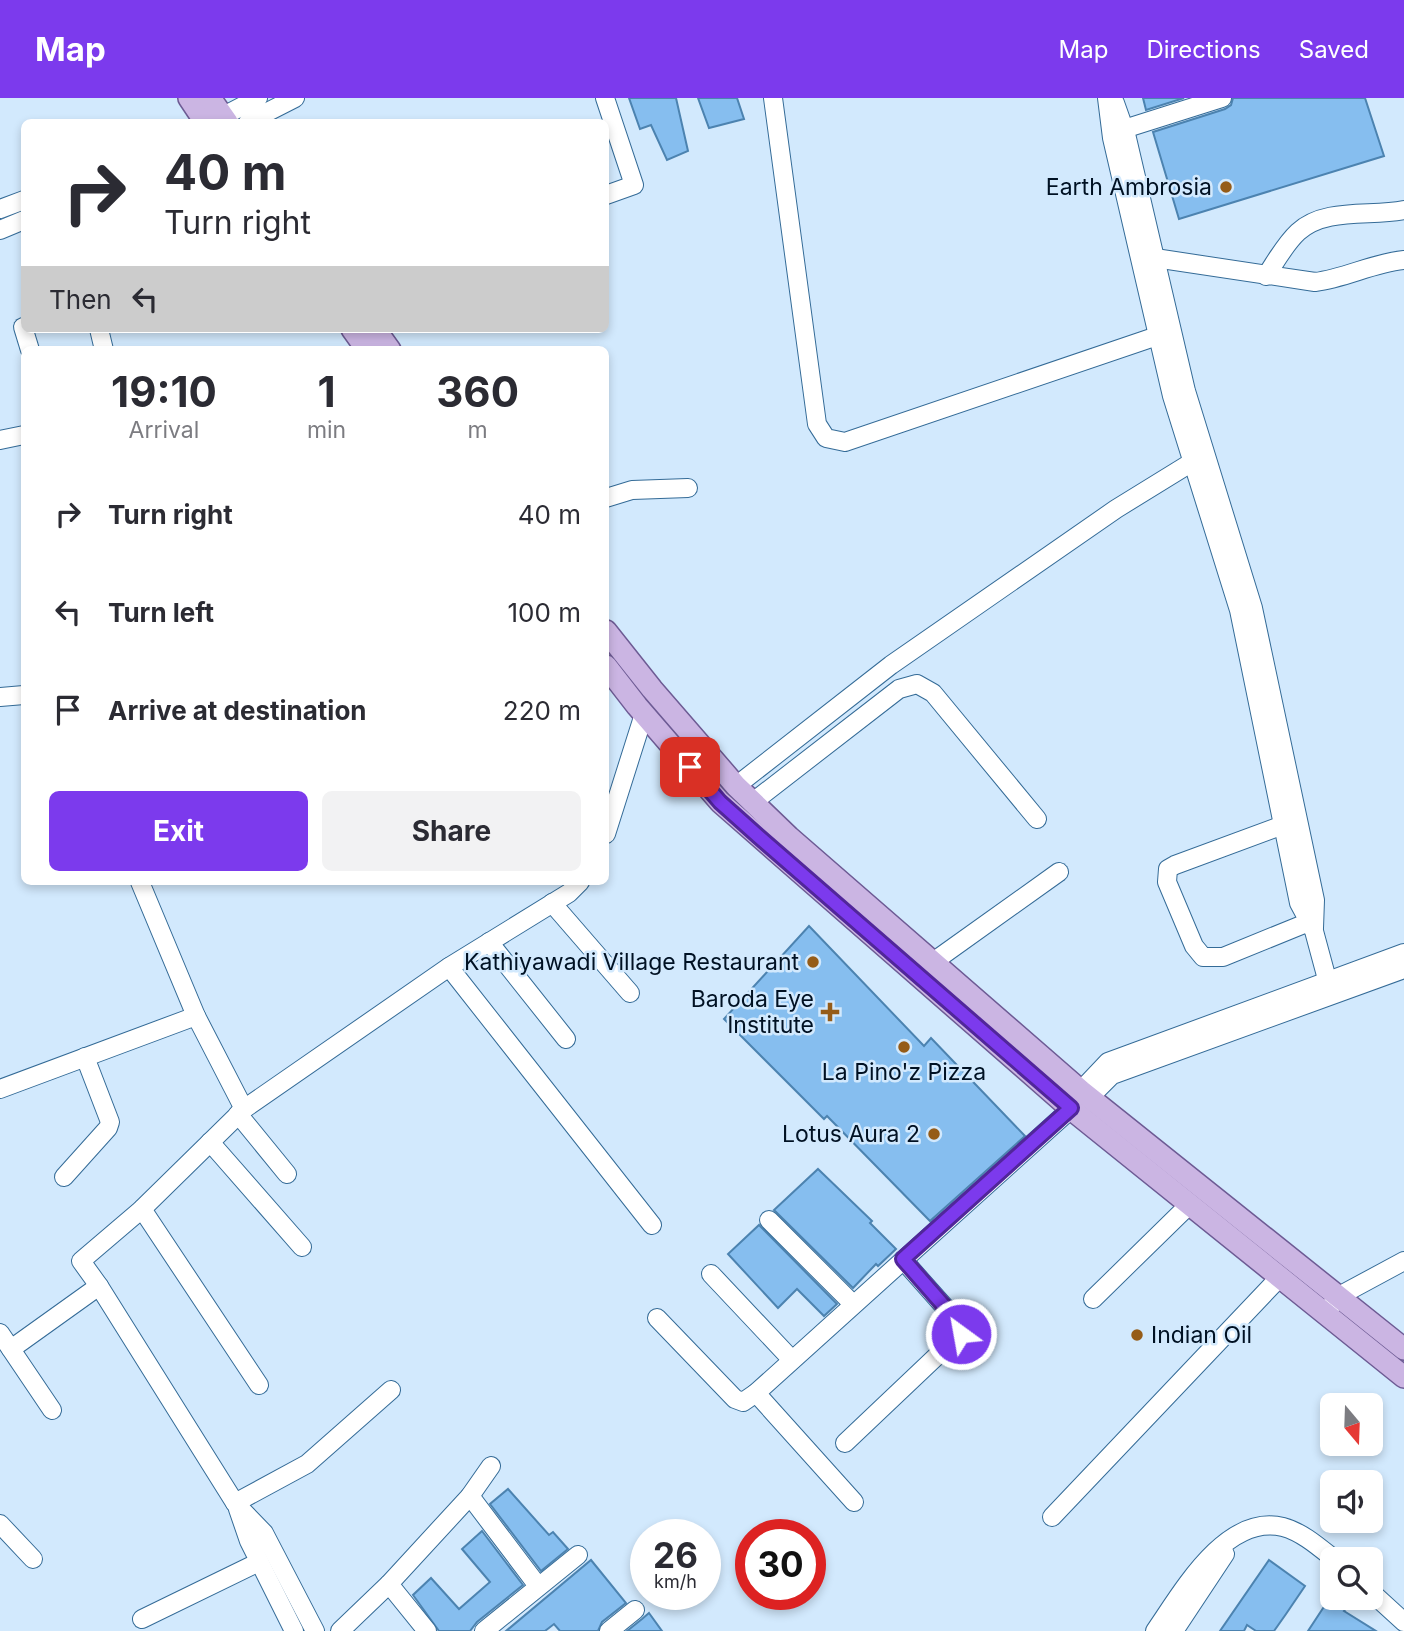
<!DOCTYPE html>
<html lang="en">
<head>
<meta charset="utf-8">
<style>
	body { margin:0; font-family:Inter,sans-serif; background:#f2f2f3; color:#2b2b33; height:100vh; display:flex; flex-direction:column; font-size:26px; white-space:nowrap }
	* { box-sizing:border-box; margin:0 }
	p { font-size:23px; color:#7c7c81 }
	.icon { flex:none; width:38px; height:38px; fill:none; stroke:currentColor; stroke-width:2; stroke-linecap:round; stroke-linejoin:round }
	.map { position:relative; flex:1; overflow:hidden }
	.drawer { position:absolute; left:21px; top:248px; width:588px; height:539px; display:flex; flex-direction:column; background:#fff; border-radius:10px; box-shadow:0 4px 10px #0003 }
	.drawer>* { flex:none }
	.top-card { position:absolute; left:21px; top:21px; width:588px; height:214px; border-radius:10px; box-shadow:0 4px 10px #0003; background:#fff; color:#2b2b33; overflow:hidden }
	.needle { width:46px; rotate:161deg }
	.buttons { position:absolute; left:1320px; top:1295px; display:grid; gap:14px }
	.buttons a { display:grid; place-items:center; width:63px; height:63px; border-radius:10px; background:#fff; box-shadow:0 4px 10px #0003; font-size:35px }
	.speed { position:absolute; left:630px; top:1421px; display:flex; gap:14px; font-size:35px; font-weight:700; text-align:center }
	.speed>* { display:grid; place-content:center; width:91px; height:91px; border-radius:50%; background:#fff; box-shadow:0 4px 10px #0003; line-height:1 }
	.speed small { font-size:18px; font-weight:400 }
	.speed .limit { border:10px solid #d22; background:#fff; color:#111 }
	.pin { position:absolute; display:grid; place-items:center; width:60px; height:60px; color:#fff; margin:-30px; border-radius:14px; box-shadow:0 4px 10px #0006 }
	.me { position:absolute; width:77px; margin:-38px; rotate:328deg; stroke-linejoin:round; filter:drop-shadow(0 0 5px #0008) }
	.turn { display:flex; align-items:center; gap:24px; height:147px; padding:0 28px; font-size:32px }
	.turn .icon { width:91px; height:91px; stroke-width:2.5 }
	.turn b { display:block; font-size:49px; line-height:60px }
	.then { display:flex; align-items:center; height:66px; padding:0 28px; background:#0003; gap:14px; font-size:26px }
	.eta { display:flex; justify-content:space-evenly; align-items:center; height:119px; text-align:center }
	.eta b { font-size:42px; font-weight:700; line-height:49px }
	.action { display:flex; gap:14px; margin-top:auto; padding:14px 28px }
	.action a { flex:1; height:80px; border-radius:10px; background:#7c3aed; color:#fff; font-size:28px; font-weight:700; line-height:80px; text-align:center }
	.action a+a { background:#f2f2f3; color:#2b2b33 }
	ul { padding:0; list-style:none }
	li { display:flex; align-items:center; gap:21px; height:98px; padding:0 28px }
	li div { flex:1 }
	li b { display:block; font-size:26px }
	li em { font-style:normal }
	header { display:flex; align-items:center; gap:42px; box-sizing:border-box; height:98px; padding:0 35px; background:#7c3aed; color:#fff }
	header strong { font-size:33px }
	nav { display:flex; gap:38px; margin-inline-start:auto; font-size:24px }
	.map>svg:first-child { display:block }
	.building { fill:#86beef; stroke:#4c83b0; stroke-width:2 }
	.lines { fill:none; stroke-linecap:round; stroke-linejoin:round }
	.minor-casing { stroke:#346b97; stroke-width:20 }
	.major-casing { stroke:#6d5b94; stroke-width:24 }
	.minor { stroke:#fff; stroke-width:18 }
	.major { stroke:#cbb5e3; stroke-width:21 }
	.route-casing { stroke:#51269a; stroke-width:18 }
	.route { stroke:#7c3aed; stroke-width:12 }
	.poi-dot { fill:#955c18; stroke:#d2e9fd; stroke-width:2.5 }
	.labels { text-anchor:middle; stroke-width:5; stroke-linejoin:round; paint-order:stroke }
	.poi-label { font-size:23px; fill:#001123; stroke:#d2e9fd; text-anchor:end }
</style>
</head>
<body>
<header>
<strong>Map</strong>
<nav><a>Map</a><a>Directions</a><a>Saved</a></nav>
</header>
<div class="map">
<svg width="1404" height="1533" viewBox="0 0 1404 1533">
	<rect width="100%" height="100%" fill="#d2e9fd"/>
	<g class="building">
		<path d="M629 0H676L688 53 667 62 651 27 640 31Z"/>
		<path d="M698 0H737L744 21 709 30Z"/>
		<path d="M1143 0H1184L1146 12Z"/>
		<path d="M1233 0H1365L1384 58 1179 121 1153 34 1225 11 1231 7Z"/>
		<path d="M809 828 924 948 931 940 1025 1038 930 1123 827 1018 824 1021 724 921Z"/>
		<path d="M818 1071 872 1123 870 1125 896 1151 878 1168 876 1166 853 1190 774 1112Z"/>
		<path d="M759 1127 837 1206 824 1218 797 1191 778 1210 728 1156Z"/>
		<path d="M508 1391 549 1437 553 1434 568 1451 541 1473 490 1406Z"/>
		<path d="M482 1433 523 1487 477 1524 470 1533H439L413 1497 431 1480 459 1511 490 1484 462 1451Z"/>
		<path d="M591 1462 626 1505 602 1524 598 1533H560L554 1526 545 1533H506Z"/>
		<path d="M1269 1462 1305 1488 1286 1516 1274 1533H1256L1247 1527 1244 1533H1220Z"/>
		<path d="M1331 1498 1348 1508 1344 1513 1376 1533H1308Z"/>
		<path d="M649 1515 662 1533H627L642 1521Z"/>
	</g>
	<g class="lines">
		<defs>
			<g id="minor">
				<path d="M605 0 634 87 606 97"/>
				<path d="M773 0 817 326 826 340 845 344 1166 235"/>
				<path d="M1107 0 1112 40 1172 298 1239 512 1299 805 1314 833 1331 896"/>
				<path d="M1115 5 1126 36 1186 293 1253 510 1315 802 1314 830"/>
				<path d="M212 24 258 0"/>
				<path d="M248 24 295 0"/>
				<path d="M1124 31 1222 0"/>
				<path d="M0 111 24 102"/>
				<path d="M0 132 24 122"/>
				<path d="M1155 160 1315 184C1346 180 1373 165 1404 162"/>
				<path d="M1266 178C1276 163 1285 146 1298 134 1325 109 1371 119 1404 112"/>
				<path d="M23 229 30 252"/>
				<path d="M99 231 104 252"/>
				<path d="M0 342 24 337"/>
				<path d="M606 400 632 392 688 390"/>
				<path d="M0 599 24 597"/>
				<path d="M736 688 891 567 1116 411 1202 358"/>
				<path d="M753 704 899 591 917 586 933 595 1037 721"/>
				<path d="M1283 727 1175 767 1168 771 1167 784 1194 848 1203 859H1223L1309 824"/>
				<path d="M606 736 644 616"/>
				<path d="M140 784 196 918 244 1011"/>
				<path d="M552 805 630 895"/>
				<path d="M489 844 566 941"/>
				<path d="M933 864 1059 774"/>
				<path d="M449 869 652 1127"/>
				<path d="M0 991 196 918"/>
				<path d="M1097 992 1112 977 1404 871"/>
				<path d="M1072 1002 1108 964 1404 855"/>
				<path d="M238 1016 287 1076"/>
				<path d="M210 1044 302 1149"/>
				<path d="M64 1079 108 1030 110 1024 85 959"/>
				<path d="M142 1111 259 1287"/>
				<path d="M769 1122 853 1206"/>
				<path d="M711 1176 792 1262"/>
				<path d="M1093 1201 1189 1107"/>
				<path d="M1330 1209 1339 1198 1404 1163"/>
				<path d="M657 1220 735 1301 743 1304 756 1295 1071 1011"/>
				<path d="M0 1235 52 1312"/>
				<path d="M11 1251 99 1188"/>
				<path d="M756 1295 854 1404"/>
				<path d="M845 1345 961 1235 958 1224 903 1162"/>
				<path d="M470 1398 538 1488"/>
				<path d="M235 1405 307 1366 391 1292"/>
				<path d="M238 1411 249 1443 294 1533"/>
				<path d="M1052 1419 1279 1180"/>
				<path d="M0 1426 33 1461"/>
				<path d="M1370 1493 1404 1524"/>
				<path d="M142 1521 259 1464"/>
				<path d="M315 1533 264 1435 235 1405 99 1188 81 1163 142 1111 244 1011 449 869 569 795 580 784"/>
				<path d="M340 1533 389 1486"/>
				<path d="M427 1533 389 1486 470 1398 491 1368"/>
				<path d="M484 1533 578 1457"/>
				<path d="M609 1533 635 1512"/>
				<path d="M1155 1533C1182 1494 1226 1415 1283 1429 1302 1434 1319 1449 1334 1461"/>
				<path d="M1174 1533 1225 1456"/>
			</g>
			<g id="major">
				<path d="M189 0 205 24"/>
				<path d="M210 0 227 24"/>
				<path d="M352 231 367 252"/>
				<path d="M375 231 390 252"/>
				<path d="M606 533 652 591 736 688 789 739 1081 993 1404 1251"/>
				<path d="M606 568 637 608 720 704 777 754 1071 1011 1404 1279"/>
			</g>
		</defs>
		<use href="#minor" class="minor-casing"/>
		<use href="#major" class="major-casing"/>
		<use href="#minor" class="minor"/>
		<use href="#major" class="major"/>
	</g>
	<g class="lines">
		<defs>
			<path id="route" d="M690 669 720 704 758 738 1071 1010 903 1161 958 1224 961 1236"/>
		</defs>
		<use href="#route" class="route-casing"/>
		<use href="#route" class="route"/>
	</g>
	<g class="poi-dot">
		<circle cx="1226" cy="89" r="7"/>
		<circle cx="813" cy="864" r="7"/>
		<path d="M826.5 903.5h7v7h7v7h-7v7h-7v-7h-7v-7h7z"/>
		<circle cx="904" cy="949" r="7"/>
		<circle cx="934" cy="1036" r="7"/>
		<circle cx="1137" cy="1237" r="7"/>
	</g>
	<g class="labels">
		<g class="poi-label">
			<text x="1212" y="97">Earth Ambrosia</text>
			<text x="799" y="872">Kathiyawadi Village Restaurant</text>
			<text x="814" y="909">Baroda Eye<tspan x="814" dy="26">Institute</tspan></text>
			<text x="904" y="982" text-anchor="middle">La Pino'z Pizza</text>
			<text x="920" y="1044">Lotus Aura 2</text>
			<text x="1151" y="1245" text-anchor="start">Indian Oil</text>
		</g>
	</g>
</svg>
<div class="buttons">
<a><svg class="needle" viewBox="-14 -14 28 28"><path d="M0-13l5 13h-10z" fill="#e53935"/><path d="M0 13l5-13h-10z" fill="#7c7c81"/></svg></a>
<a><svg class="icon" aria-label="sound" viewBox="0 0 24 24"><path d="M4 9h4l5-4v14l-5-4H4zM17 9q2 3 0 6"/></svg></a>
<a><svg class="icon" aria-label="search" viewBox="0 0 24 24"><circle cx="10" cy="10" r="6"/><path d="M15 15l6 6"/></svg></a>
</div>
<div class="speed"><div>26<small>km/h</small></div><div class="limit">30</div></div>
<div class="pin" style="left:690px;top:669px;background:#d93025"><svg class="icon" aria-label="arrive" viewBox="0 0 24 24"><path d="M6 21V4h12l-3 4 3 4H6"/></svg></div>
<svg class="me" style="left:961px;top:1236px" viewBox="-20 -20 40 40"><circle r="17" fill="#7c3aed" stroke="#fff" stroke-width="3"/><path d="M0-11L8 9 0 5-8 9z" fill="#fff"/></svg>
<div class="top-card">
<div class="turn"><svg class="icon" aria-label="right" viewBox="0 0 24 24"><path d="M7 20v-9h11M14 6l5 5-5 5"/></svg><div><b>40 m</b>Turn right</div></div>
<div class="then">Then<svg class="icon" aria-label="left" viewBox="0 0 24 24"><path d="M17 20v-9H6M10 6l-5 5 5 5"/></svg></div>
</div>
<section class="drawer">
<div class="eta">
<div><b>19:10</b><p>Arrival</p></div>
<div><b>1</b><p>min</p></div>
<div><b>360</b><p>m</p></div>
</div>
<ul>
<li><svg class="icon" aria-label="right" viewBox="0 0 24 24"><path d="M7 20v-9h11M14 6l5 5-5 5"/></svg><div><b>Turn right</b></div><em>40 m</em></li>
<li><svg class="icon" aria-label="left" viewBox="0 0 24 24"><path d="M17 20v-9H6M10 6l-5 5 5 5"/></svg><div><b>Turn left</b></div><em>100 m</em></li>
<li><svg class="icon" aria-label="arrive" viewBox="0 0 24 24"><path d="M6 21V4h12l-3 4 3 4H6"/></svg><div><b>Arrive at destination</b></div><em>220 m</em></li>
</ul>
<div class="action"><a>Exit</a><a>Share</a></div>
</section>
</div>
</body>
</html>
